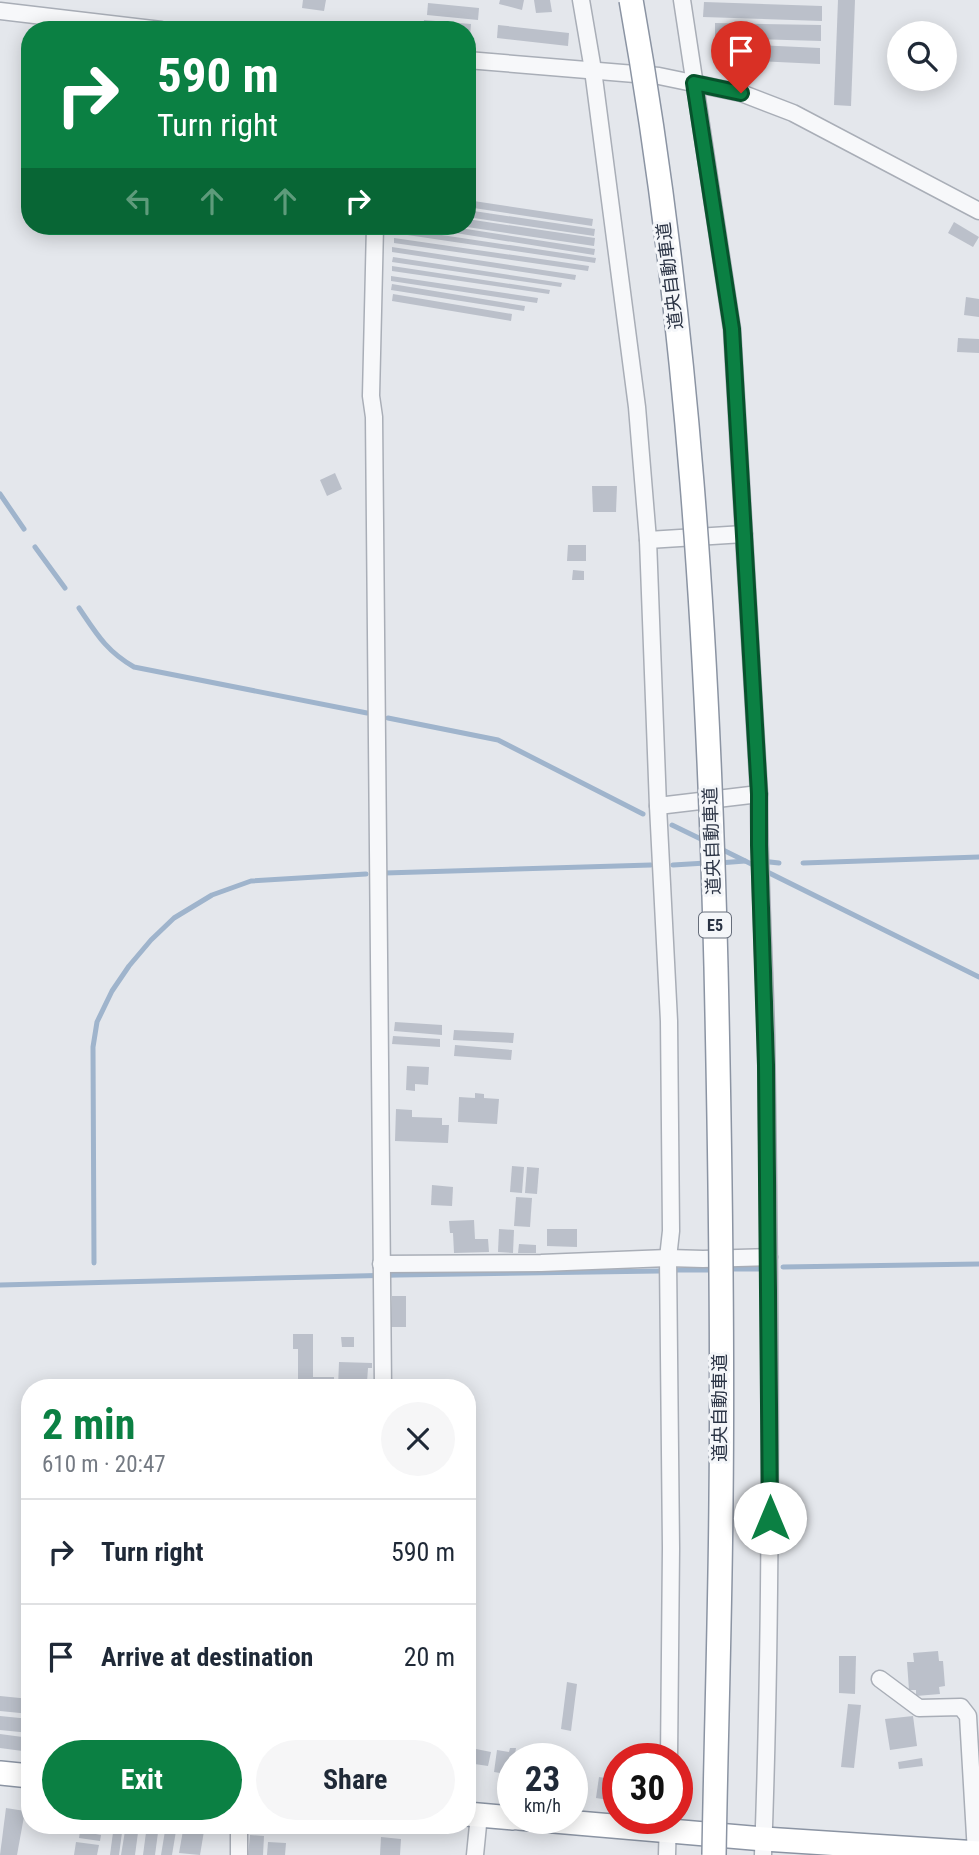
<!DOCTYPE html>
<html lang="en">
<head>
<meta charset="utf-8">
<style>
	body { margin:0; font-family:"Roboto Condensed","Noto Sans JP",sans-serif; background:#f6f6f7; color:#1f2937; height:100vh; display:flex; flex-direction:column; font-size:26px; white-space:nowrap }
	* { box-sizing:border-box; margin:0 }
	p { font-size:23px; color:#747a83 }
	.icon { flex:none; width:38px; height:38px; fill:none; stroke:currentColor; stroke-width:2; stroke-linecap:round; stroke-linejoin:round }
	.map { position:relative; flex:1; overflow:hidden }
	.drawer { position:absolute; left:21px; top:1379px; width:455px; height:455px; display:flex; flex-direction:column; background:#fff; border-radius:28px; box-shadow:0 4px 18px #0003 }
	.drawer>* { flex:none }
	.hud { position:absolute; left:21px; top:21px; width:455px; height:214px; border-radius:28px; box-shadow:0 4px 18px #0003; background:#0b8043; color:#fff; overflow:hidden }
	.controls { position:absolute; left:887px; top:21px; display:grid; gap:14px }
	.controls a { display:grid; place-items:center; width:70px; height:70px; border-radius:50%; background:#fff; box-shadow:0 4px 18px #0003; font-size:35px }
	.speed { position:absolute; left:497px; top:1743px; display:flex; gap:14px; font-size:35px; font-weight:700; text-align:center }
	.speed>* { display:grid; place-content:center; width:91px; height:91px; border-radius:50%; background:#fff; box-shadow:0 4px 18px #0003; line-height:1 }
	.speed small { font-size:18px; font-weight:400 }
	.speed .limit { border:10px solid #d22; background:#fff; color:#111 }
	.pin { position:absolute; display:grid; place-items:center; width:60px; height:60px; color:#fff; margin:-72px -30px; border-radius:50% 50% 50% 0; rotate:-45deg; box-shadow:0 0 7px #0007 }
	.pin .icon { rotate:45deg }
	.me { position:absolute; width:77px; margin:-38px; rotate:0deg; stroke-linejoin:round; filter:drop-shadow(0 0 5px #0008) }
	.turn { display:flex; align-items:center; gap:24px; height:147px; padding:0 21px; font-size:32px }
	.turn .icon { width:91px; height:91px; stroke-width:2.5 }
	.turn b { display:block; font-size:49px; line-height:60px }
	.lanes { display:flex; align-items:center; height:66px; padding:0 21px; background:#0003; justify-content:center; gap:35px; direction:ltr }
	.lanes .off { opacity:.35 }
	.round { display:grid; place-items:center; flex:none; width:74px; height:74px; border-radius:37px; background:#f6f6f7 }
	.headline { display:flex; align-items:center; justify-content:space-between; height:119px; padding:0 21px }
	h1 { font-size:42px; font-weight:700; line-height:52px; color:#0b8043 }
	.primary-button { display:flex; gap:14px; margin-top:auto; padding:14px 21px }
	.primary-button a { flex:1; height:80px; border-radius:42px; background:#0b8043; color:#fff; font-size:28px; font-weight:700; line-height:80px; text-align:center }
	.primary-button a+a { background:#f6f6f7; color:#1f2937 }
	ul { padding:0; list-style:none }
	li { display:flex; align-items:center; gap:21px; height:105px; padding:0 21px; border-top:2px solid #e0e1e3 }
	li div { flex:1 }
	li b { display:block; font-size:26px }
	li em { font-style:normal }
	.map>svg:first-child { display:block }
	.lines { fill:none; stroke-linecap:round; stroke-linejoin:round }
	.stream { stroke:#9fb4cc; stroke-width:5 }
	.building { fill:#bbc0ca }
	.minor-casing { stroke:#a9aeb7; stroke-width:19 }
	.highway-casing { stroke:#8b94a3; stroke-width:26 }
	.minor { stroke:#f7f8fa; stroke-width:16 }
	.highway { stroke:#fff; stroke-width:23 }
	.highway-bridge-casing { stroke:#8b94a3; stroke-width:26; stroke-linecap:butt }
	.highway-bridge { stroke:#fff; stroke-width:23 }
	.route-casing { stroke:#07532c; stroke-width:18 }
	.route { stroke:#0b8043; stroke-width:12 }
	.labels { text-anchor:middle; stroke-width:6; stroke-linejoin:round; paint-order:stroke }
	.shield { fill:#f4f6f9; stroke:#676e7b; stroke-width:2 }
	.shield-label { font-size:16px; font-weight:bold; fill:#2b3445 }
	.street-label { font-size:18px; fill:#2b3445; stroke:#f4f6f9 }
</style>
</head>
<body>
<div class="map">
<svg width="979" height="1855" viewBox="0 0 979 1855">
	<rect width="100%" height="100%" fill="#e4e7ec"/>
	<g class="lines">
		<g class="stream">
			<path d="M0 494 24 529"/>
			<path d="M35 547 65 588"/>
			<path d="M79 608C96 633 106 651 134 667L367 713"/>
			<path d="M388 718 498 740 643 814"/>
			<path d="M672 825 707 842"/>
			<path d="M719 848 979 977"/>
			<path d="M761 861 779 863"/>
			<path d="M719 863 745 861"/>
			<path d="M803 863 979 857"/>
			<path d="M673 865 706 863"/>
			<path d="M385 873 651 865"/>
			<path d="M94 1263 93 1047 97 1022 112 991 129 966 151 940 174 918 212 895 251 881 366 874"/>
			<path d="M783 1267 979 1264"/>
			<path d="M725 1269H761"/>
			<path d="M676 1270H715"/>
			<path d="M0 1285 398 1275 659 1271"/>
		</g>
	</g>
	<g class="building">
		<path d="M303 0H326L324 11 302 8Z"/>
		<path d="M500 0H524L522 10 499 4Z"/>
		<path d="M534 0H550L552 12 536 13Z"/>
		<path d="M838 0H855L851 106 834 105Z"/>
		<path d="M704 2 822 6V21L703 17Z"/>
		<path d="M428 3 479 8 478 20 427 15Z"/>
		<path d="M424 20 471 24 470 37H467V30H423Z"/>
		<path d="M715 23 821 25V41L715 38Z"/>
		<path d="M498 25 569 33 568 46 497 38Z"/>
		<path d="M713 43 820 48V64L712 59Z"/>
		<path d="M467 200 593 219 592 226 467 207Z"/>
		<path d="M467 210 595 229 594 236 467 217Z"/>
		<path d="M467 219 595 238 594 246 467 227Z"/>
		<path d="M954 222 979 237 973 247 948 233Z"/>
		<path d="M418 226H447L595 249 594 255 418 227Z"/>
		<path d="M395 228 596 258 595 263 394 233Z"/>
		<path d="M394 238 589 266 588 271 394 243Z"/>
		<path d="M392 247 576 275 575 280 392 252Z"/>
		<path d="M393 257 562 283 561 287 392 262Z"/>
		<path d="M392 266 550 290 549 294 392 271Z"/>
		<path d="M391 276 538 298 537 303 391 281Z"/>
		<path d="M392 284 525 306 524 311 391 290Z"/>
		<path d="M393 294 512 314 511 321 392 301Z"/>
		<path d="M966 297 979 299V317L964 315Z"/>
		<path d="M958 338 979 339V353L957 352Z"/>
		<path d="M335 473 342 489 327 496 320 480Z"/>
		<path d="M592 486H617L616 512H593Z"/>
		<path d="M568 545H586V561H567Z"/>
		<path d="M573 570 584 571V580H572Z"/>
		<path d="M395 1022 442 1025V1035L394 1031Z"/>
		<path d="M454 1030 514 1033 513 1043 453 1040Z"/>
		<path d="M393 1036 440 1039V1047L392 1044Z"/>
		<path d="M455 1045 512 1050 511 1060 454 1056Z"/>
		<path d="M407 1066 429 1067 428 1085 415 1084V1091L406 1090Z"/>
		<path d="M475 1093 484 1094V1098L499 1099 497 1124 458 1122 459 1097 475 1098Z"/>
		<path d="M396 1109 412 1110V1117L442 1118V1125H449L448 1143 395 1141Z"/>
		<path d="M512 1166 524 1167 522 1193 510 1192Z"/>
		<path d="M527 1167 539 1168 537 1194 525 1193Z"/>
		<path d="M432 1185 453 1187 452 1206 431 1205Z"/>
		<path d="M516 1197 532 1198 530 1227 514 1226Z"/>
		<path d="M474 1220 475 1239H488L489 1252 454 1253 453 1233H450L449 1221Z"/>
		<path d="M499 1229 514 1230 513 1253 498 1252Z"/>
		<path d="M547 1229H577V1247L547 1246Z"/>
		<path d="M519 1244 536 1245V1253H518Z"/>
		<path d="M392 1296H406V1327H391Z"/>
		<path d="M293 1334H313V1377H334V1388H298V1349H293Z"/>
		<path d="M341 1337H354V1347H342Z"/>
		<path d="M339 1362 372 1363V1368H368L367 1382 344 1381V1387H338Z"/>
		<path d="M938 1651 939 1661H943L945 1686 939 1687 940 1694 916 1696V1690H909L907 1662H914L913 1653Z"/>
		<path d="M839 1656H856L855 1694 839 1693Z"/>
		<path d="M567 1682 577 1684 571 1731 561 1729Z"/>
		<path d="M0 1696 30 1699V1714L0 1711Z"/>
		<path d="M848 1704 861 1705 854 1768 841 1767Z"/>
		<path d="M0 1716 30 1719V1733L0 1730Z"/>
		<path d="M913 1716 917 1746 890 1750 885 1719Z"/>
		<path d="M0 1734 30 1738V1752L0 1748Z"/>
		<path d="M471 1748 491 1752 488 1766 468 1763Z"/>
		<path d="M510 1748H516L515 1754 526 1755V1759H513V1775L494 1772 497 1750 509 1752Z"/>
		<path d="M922 1758 923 1766 899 1769 898 1762Z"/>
		<path d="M599 1777 618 1780 615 1801 596 1798Z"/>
		<path d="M6 1808 25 1811 17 1855H0Z"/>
		<path d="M114 1825H123L119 1855H110Z"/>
		<path d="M126 1825H139L135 1855H121Z"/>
		<path d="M147 1825H159L155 1855H143Z"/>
		<path d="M166 1825H177L172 1855H161Z"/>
		<path d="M184 1825H205L200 1855 179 1853Z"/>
		<path d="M80 1831 101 1835 100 1841 79 1838Z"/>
		<path d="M250 1835 264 1836 263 1855H248Z"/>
		<path d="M381 1837 401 1839 400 1855H380Z"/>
		<path d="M76 1842 99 1845 97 1855H74Z"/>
		<path d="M268 1842 286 1843 285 1855H267Z"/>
	</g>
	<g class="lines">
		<defs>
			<g id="minor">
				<path d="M581 0 593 70 637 407 648 540 658 806 669 1021 671 1231 668 1258 671 1548 669 1759"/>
				<path d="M682 0 732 329 759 794C759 874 764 954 766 1034 770 1307 773 1581 763 1855"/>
				<path d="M0 11 161 30"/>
				<path d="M467 60 659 76 741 93 793 113 979 211"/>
				<path d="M375 226 371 396 374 417 383 1388"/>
				<path d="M648 540 744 534"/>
				<path d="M658 806 759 794"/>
				<path d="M381 1264 541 1263 668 1258 703 1259 769 1257"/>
				<path d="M880 1679 919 1708 961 1707 968 1716 976 1853"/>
				<path d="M239 1855V1825"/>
				<path d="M475 1855 479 1815"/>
				<path d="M667 1855 668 1818"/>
			</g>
			<g id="highway">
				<path d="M0 1773 30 1776"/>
				<path d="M467 1814 513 1818"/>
				<path d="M519 1818 764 1839 979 1853"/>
			</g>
		</defs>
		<use href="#minor" class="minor-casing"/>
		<use href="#highway" class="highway-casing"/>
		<use href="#minor" class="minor"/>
		<use href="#highway" class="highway"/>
		<defs>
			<path id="highway-bridge" d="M631 0C688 319 708 643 716 967 720 1145 723 1322 721 1500 720 1618 716 1737 714 1855"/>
		</defs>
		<use href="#highway-bridge" class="highway-bridge-casing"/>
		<use href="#highway-bridge" class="highway-bridge"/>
	</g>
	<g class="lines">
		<defs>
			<path id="route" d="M741 93 694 83 732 329 759 794V845L766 1065 770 1518"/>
		</defs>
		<use href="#route" class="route-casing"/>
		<use href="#route" class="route"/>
	</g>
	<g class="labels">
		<rect class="shield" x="699" y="912.5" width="32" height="25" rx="5"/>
		<g class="shield-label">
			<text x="715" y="931">E5</text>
		</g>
		<g class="street-label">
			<text transform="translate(670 276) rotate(-97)" y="6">道央自動車道</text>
			<text transform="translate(712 841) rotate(-92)" y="6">道央自動車道</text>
			<text transform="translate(720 1408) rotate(-90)" y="6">道央自動車道</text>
		</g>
	</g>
</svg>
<div class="controls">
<a><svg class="icon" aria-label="search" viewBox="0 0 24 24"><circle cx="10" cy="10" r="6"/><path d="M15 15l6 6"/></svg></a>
</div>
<div class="speed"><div>23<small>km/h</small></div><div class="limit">30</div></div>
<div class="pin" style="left:741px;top:93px;background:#d93025"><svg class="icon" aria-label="arrive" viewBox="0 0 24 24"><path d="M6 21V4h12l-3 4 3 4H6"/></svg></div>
<svg class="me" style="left:770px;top:1518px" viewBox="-20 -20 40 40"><circle r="19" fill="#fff"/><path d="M0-13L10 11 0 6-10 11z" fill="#0b8043"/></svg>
<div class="hud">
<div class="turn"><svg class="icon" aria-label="right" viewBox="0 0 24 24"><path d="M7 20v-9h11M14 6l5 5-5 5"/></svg><div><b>590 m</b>Turn right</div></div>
<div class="lanes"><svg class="icon off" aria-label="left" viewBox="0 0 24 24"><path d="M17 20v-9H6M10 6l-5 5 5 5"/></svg><svg class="icon off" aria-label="ahead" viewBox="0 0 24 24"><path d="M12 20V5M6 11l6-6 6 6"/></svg><svg class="icon off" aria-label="ahead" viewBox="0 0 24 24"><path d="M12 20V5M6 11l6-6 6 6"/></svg><svg class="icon" aria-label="right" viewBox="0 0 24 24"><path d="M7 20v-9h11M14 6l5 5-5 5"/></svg></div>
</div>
<section class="drawer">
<div class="headline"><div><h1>2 min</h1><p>610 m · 20:47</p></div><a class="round"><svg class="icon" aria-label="close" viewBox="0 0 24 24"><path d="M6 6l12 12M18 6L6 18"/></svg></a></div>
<ul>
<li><svg class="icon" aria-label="right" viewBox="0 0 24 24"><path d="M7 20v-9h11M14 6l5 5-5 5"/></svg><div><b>Turn right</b></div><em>590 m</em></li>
<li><svg class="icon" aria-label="arrive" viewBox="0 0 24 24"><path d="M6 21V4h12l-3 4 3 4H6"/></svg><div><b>Arrive at destination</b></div><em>20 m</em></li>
</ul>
<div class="primary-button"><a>Exit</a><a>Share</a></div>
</section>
</div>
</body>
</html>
